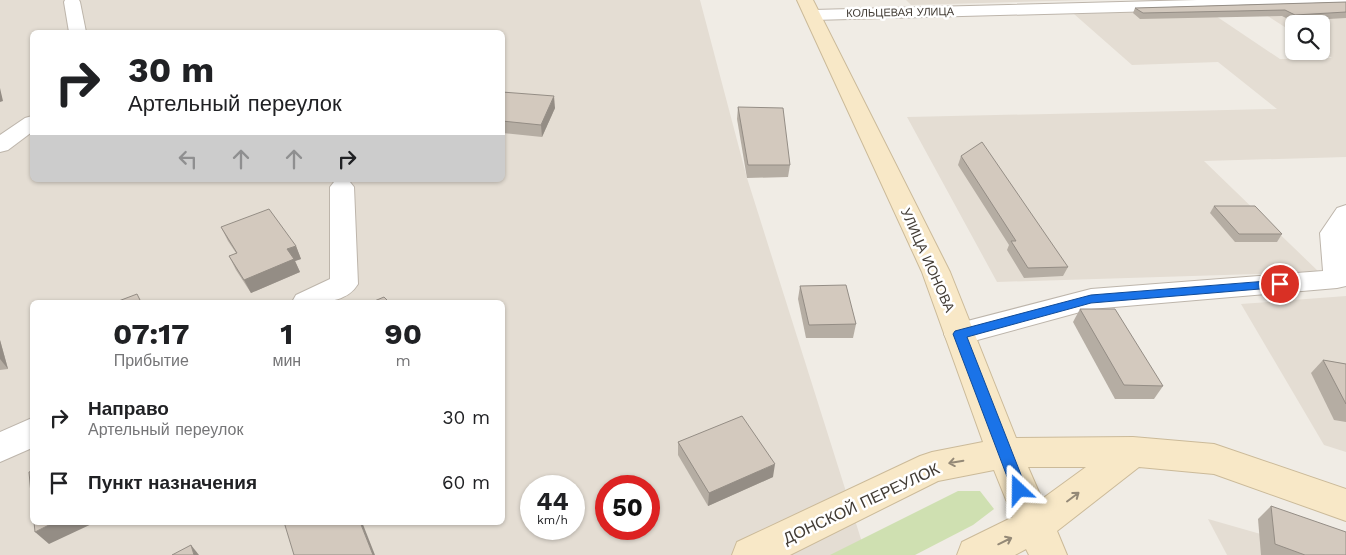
<!DOCTYPE html>
<html lang="ru">
<head>
<meta charset="utf-8">
<style>
	body { margin:0; font-family:"Work Sans",sans-serif; background:#f2f2f2; color:#202124; height:100vh; display:flex; flex-direction:column; font-size:19px; white-space:nowrap }
	* { box-sizing:border-box; margin:0 }
	p { font-size:16px; color:#757577 }
	.icon { flex:none; width:28px; height:28px; fill:none; stroke:currentColor; stroke-width:2; stroke-linecap:round; stroke-linejoin:round }
	.map { position:relative; flex:1; overflow:hidden }
	.panel { position:absolute; left:30px; top:300px; width:475px; height:225px; display:flex; flex-direction:column; background:#fff; border-radius:8px; box-shadow:0 1px 4px #0004 }
	.panel>* { flex:none }
	.banner { position:absolute; left:30px; top:30px; width:475px; height:152px; border-radius:8px; box-shadow:0 1px 4px #0004; background:#fff; color:#202124; overflow:hidden }
	.fabs { position:absolute; left:1285px; top:15px; display:grid; gap:10px }
	.fabs a { display:grid; place-items:center; width:45px; height:45px; border-radius:8px; background:#fff; box-shadow:0 1px 4px #0004; font-size:25px }
	.speed { position:absolute; left:520px; top:475px; display:flex; gap:10px; font-size:25px; font-weight:700; text-align:center }
	.speed>* { display:grid; place-content:center; width:65px; height:65px; border-radius:50%; background:#fff; box-shadow:0 1px 4px #0004; line-height:1 }
	.speed small { font-size:12px; font-weight:400 }
	.speed .limit { border:8px solid #d22; background:#fff; color:#111 }
	.pin { position:absolute; display:grid; place-items:center; width:42px; height:42px; color:#fff; margin:-21px; border:2px solid #fff; border-radius:50%; box-shadow:0 1px 5px #0007 }
	.me { position:absolute; width:55px; margin:-28px; rotate:337deg; stroke-linejoin:round; filter:drop-shadow(0 0 4px #0008) }
	.turn { display:flex; align-items:center; gap:18px; height:105px; padding:0 15px; font-size:22px }
	.turn .icon { width:65px; height:65px; stroke-width:2.5 }
	.turn b { display:block; font-size:35px; line-height:42px }
	.lanes { display:flex; align-items:center; height:48px; padding:0 15px; background:#0003; justify-content:center; gap:25px; direction:ltr }
	.lanes .off { opacity:.35 }
	.eta { display:flex; justify-content:space-evenly; align-items:center; height:85px; text-align:center }
	.eta b { font-size:30px; font-weight:700; line-height:35px }
	ul { padding:0; list-style:none }
	li { display:flex; align-items:center; gap:15px; height:65px; padding:0 15px }
	li div { flex:1 }
	li b { display:block; font-size:19px }
	li em { font-style:normal }
	.map>svg:first-child { display:block }
	.residential { fill:#e4ddd3; fill-rule:evenodd }
	.green { fill:#cfe0b1 }
	.lines { fill:none; stroke-linecap:round; stroke-linejoin:round }
	.street-casing { stroke:#bdb5ab; stroke-width:2 }
	.secondary-casing { stroke:#cbba99; stroke-width:2 }
	.street { fill:#fff; fill-rule:evenodd }
	.secondary { fill:#f8e8c7; fill-rule:evenodd }
	.wall { fill:#b5ada3 }
	.shaded-wall { fill:#948d85 }
	.building { fill:#d3c9be; stroke:#948d85 }
	.oneway { stroke:#948977 }
	.route { fill:#1a73e8; stroke:#114b97 }
	.labels { text-anchor:middle; stroke-width:5; stroke-linejoin:round; paint-order:stroke }
	.far-street-label { font-size:11px; fill:#423c35; stroke:#fff }
	.street-label { font-size:14px; fill:#423c35; stroke:#fff }
	.near-street-label { font-size:16px; fill:#423c35; stroke:#fff }
</style>
</head>
<body>
<div class="map">
<svg width="1346" height="555" viewBox="0 0 1346 555">
	<rect width="100%" height="100%" fill="#f0ece5"/>
	<g class="residential">
		<path d="M0 0H700L747 178 866 555H0ZM32 32H502V180H32ZM32 302H502V522H32ZM531 486H574V529H531ZM606 486H649V529H606Z"/>
		<path d="M906 0H1089L911 5Z"/>
		<path d="M1346 6V157L1204 161 1319 272 997 282 907 117 1277 109 1218 62 1132 65 1074 14 1207 10 1280 59 1332 58 1321 51V24H1294V33L1254 7Z"/>
		<path d="M1346 296V452L1324 445 1241 304Z"/>
		<path d="M1208 519 1334 555H1227Z"/>
	</g>
	<path class="green" d="M958 491H980L994 509 973 525 915 555H830Z"/>
	<g class="lines">
		<defs>
			<g id="street">
				<path d="M65 0H79L80 2 86 32H69L64 2Z"/>
				<path d="M1197 0H1346V6L813 20 807 19 805 15 807 11 813 10Z"/>
				<path d="M32 116V132L8 150 0 152V135L25 118Z"/>
				<path d="M341 180 350 182 354 187 358 284C345 306 314 302 292 302L296 295 330 279V187L334 182Z"/>
				<path d="M1346 205V286L1337 288 1091 309 959 345 948 342 944 334 948 326 1091 289 1323 271 1320 233 1337 208Z"/>
				<path d="M32 418V448L0 462V432Z"/>
			</g>
			<path id="secondary" d="M797 0H813L950 272 1016 438 1133 437 1214 444 1346 489V521L1214 474 1139 467 1057 531 1067 555H1029L1026 549 1015 555H957L962 542 1013 517 994 470 938 481 790 555H732L737 542 920 456 932 452 983 442 922 272ZM1028 467H1086L1042 499Z"/>
		</defs>
		<use href="#street" class="street-casing"/>
		<use href="#secondary" class="secondary-casing"/>
		<use href="#street" class="street"/>
		<use href="#secondary" class="secondary"/>
	</g>
	<g class="wall">
		<path d="M1346 2V18L1292 21 1282 16 1140 19 1133 13 1135 8Z"/>
		<path d="M502 92 555 108 542 137 502 133Z"/>
		<path d="M738 107 790 165 788 177 747 178 737 119Z"/>
		<path d="M961 156 1068 267 1063 276 1024 278 1007 250 1009 245 958 165Z"/>
		<path d="M1214 206 1282 234 1277 242H1235L1210 213Z"/>
		<path d="M221 227 296 246 301 259 295 261 300 272 251 293 236 270 229 256 236 253 228 241Z"/>
		<path d="M800 286 856 324 853 338H806L798 299Z"/>
		<path d="M1080 309 1163 386 1154 399H1115L1073 322Z"/>
		<path d="M0 340 8 369 0 370Z"/>
		<path d="M1323 360 1346 364V422L1334 420 1311 373Z"/>
		<path d="M678 442 773 477 708 506 678 455Z"/>
		<path d="M1271 506 1346 555H1261L1258 519Z"/>
	</g>
	<g class="shaded-wall">
		<path d="M0 88 3 101 0 102Z"/>
		<path d="M554 96 555 108 542 137 541 125Z"/>
		<path d="M296 246 301 259 295 261 300 272 251 293 244 280 287 249Z"/>
		<path d="M0 340 8 369 0 359Z"/>
		<path d="M775 464 773 477 708 506 709 493Z"/>
		<path d="M55 522H96L49 544 35 532Z"/>
		<path d="M360 522H362L375 555H373Z"/>
		<path d="M191 545 199 555H194Z"/>
	</g>
	<g class="building">
		<path d="M1346 2V12L1295 15 1285 10 1143 13 1135 8Z"/>
		<path d="M502 92 554 96 541 125 502 121Z"/>
		<path d="M738 107 783 108 790 165H748Z"/>
		<path d="M982 142 1068 267 1028 268 1011 241H1016L961 156Z"/>
		<path d="M1214 206H1255L1282 234H1239Z"/>
		<path d="M269 209 296 246 287 249 294 259 244 280 229 256 237 253 221 227Z"/>
		<path d="M846 285 856 324 809 325 800 286Z"/>
		<path d="M137 294 141 302H116Z"/>
		<path d="M384 297 389 302H372Z"/>
		<path d="M1080 309H1115L1163 386 1124 385Z"/>
		<path d="M1323 360 1346 364V404Z"/>
		<path d="M742 416 775 464 709 493 678 442Z"/>
		<path d="M32 471V505L29 472Z"/>
		<path d="M1271 506 1346 532V555H1305L1275 544Z"/>
		<path d="M34 522H55L35 532Z"/>
		<path d="M284 522H360L373 555H294Z"/>
		<path d="M191 545 194 555H172Z"/>
	</g>
	<defs><path id="oneway-shaft" d="M-6 0H5M1.5-3L5.5 0L1.5 3" fill="none" stroke-width="1.6" stroke-linecap="round" stroke-linejoin="round" transform="scale(1.25)"/></defs>
	<g class="oneway">
		<use href="#oneway-shaft" transform="translate(956 462) rotate(170)"/>
		<use href="#oneway-shaft" transform="translate(1073 497) rotate(-37)"/>
		<use href="#oneway-shaft" transform="translate(1005 541) rotate(-26)"/>
	</g>
	<path class="route" d="M1280 280 1284 281 1286 284 1284 287 1091 303 967 337 1027 490 1024 495 1019 496 1014 495 953 334 955 331 1091 295Z"/>
	<g class="labels">
		<g class="far-street-label">
			<text transform="translate(900 12) rotate(-1)" y="4">КОЛЬЦЕВАЯ УЛИЦА</text>
		</g>
		<g class="street-label">
			<text transform="translate(928 260) rotate(66)" y="5">УЛИЦА ИОНОВА</text>
		</g>
		<g class="near-street-label">
			<text transform="translate(861 503) rotate(-25)" y="6">ДОНСКОЙ ПЕРЕУЛОК</text>
		</g>
	</g>
</svg>
<div class="fabs">
<a><svg class="icon" aria-label="search" viewBox="0 0 24 24"><circle cx="10" cy="10" r="6"/><path d="M15 15l6 6"/></svg></a>
</div>
<div class="speed"><div>44<small>km/h</small></div><div class="limit">50</div></div>
<div class="pin" style="left:1280px;top:284px;background:#d93025"><svg class="icon" aria-label="arrive" viewBox="0 0 24 24"><path d="M6 21V4h12l-3 4 3 4H6"/></svg></div>
<svg class="me" style="left:1019px;top:490px" viewBox="-20 -20 40 40"><path d="M0-17L14 15 0 8-14 15z" fill="#1a73e8" stroke="#fff" stroke-width="4"/></svg>
<div class="banner">
<div class="turn"><svg class="icon" aria-label="right" viewBox="0 0 24 24"><path d="M7 20v-9h11M14 6l5 5-5 5"/></svg><div><b>30 m</b>Артельный переулок</div></div>
<div class="lanes"><svg class="icon off" aria-label="left" viewBox="0 0 24 24"><path d="M17 20v-9H6M10 6l-5 5 5 5"/></svg><svg class="icon off" aria-label="ahead" viewBox="0 0 24 24"><path d="M12 20V5M6 11l6-6 6 6"/></svg><svg class="icon off" aria-label="ahead" viewBox="0 0 24 24"><path d="M12 20V5M6 11l6-6 6 6"/></svg><svg class="icon" aria-label="right" viewBox="0 0 24 24"><path d="M7 20v-9h11M14 6l5 5-5 5"/></svg></div>
</div>
<section class="panel">
<div class="eta">
<div><b>07:17</b><p>Прибытие</p></div>
<div><b>1</b><p>мин</p></div>
<div><b>90</b><p>m</p></div>
</div>
<ul>
<li><svg class="icon" aria-label="right" viewBox="0 0 24 24"><path d="M7 20v-9h11M14 6l5 5-5 5"/></svg><div><b>Направо</b><p>Артельный переулок</p></div><em>30 m</em></li>
<li><svg class="icon" aria-label="arrive" viewBox="0 0 24 24"><path d="M6 21V4h12l-3 4 3 4H6"/></svg><div><b>Пункт назначения</b></div><em>60 m</em></li>
</ul>
</section>
</div>
</body>
</html>
